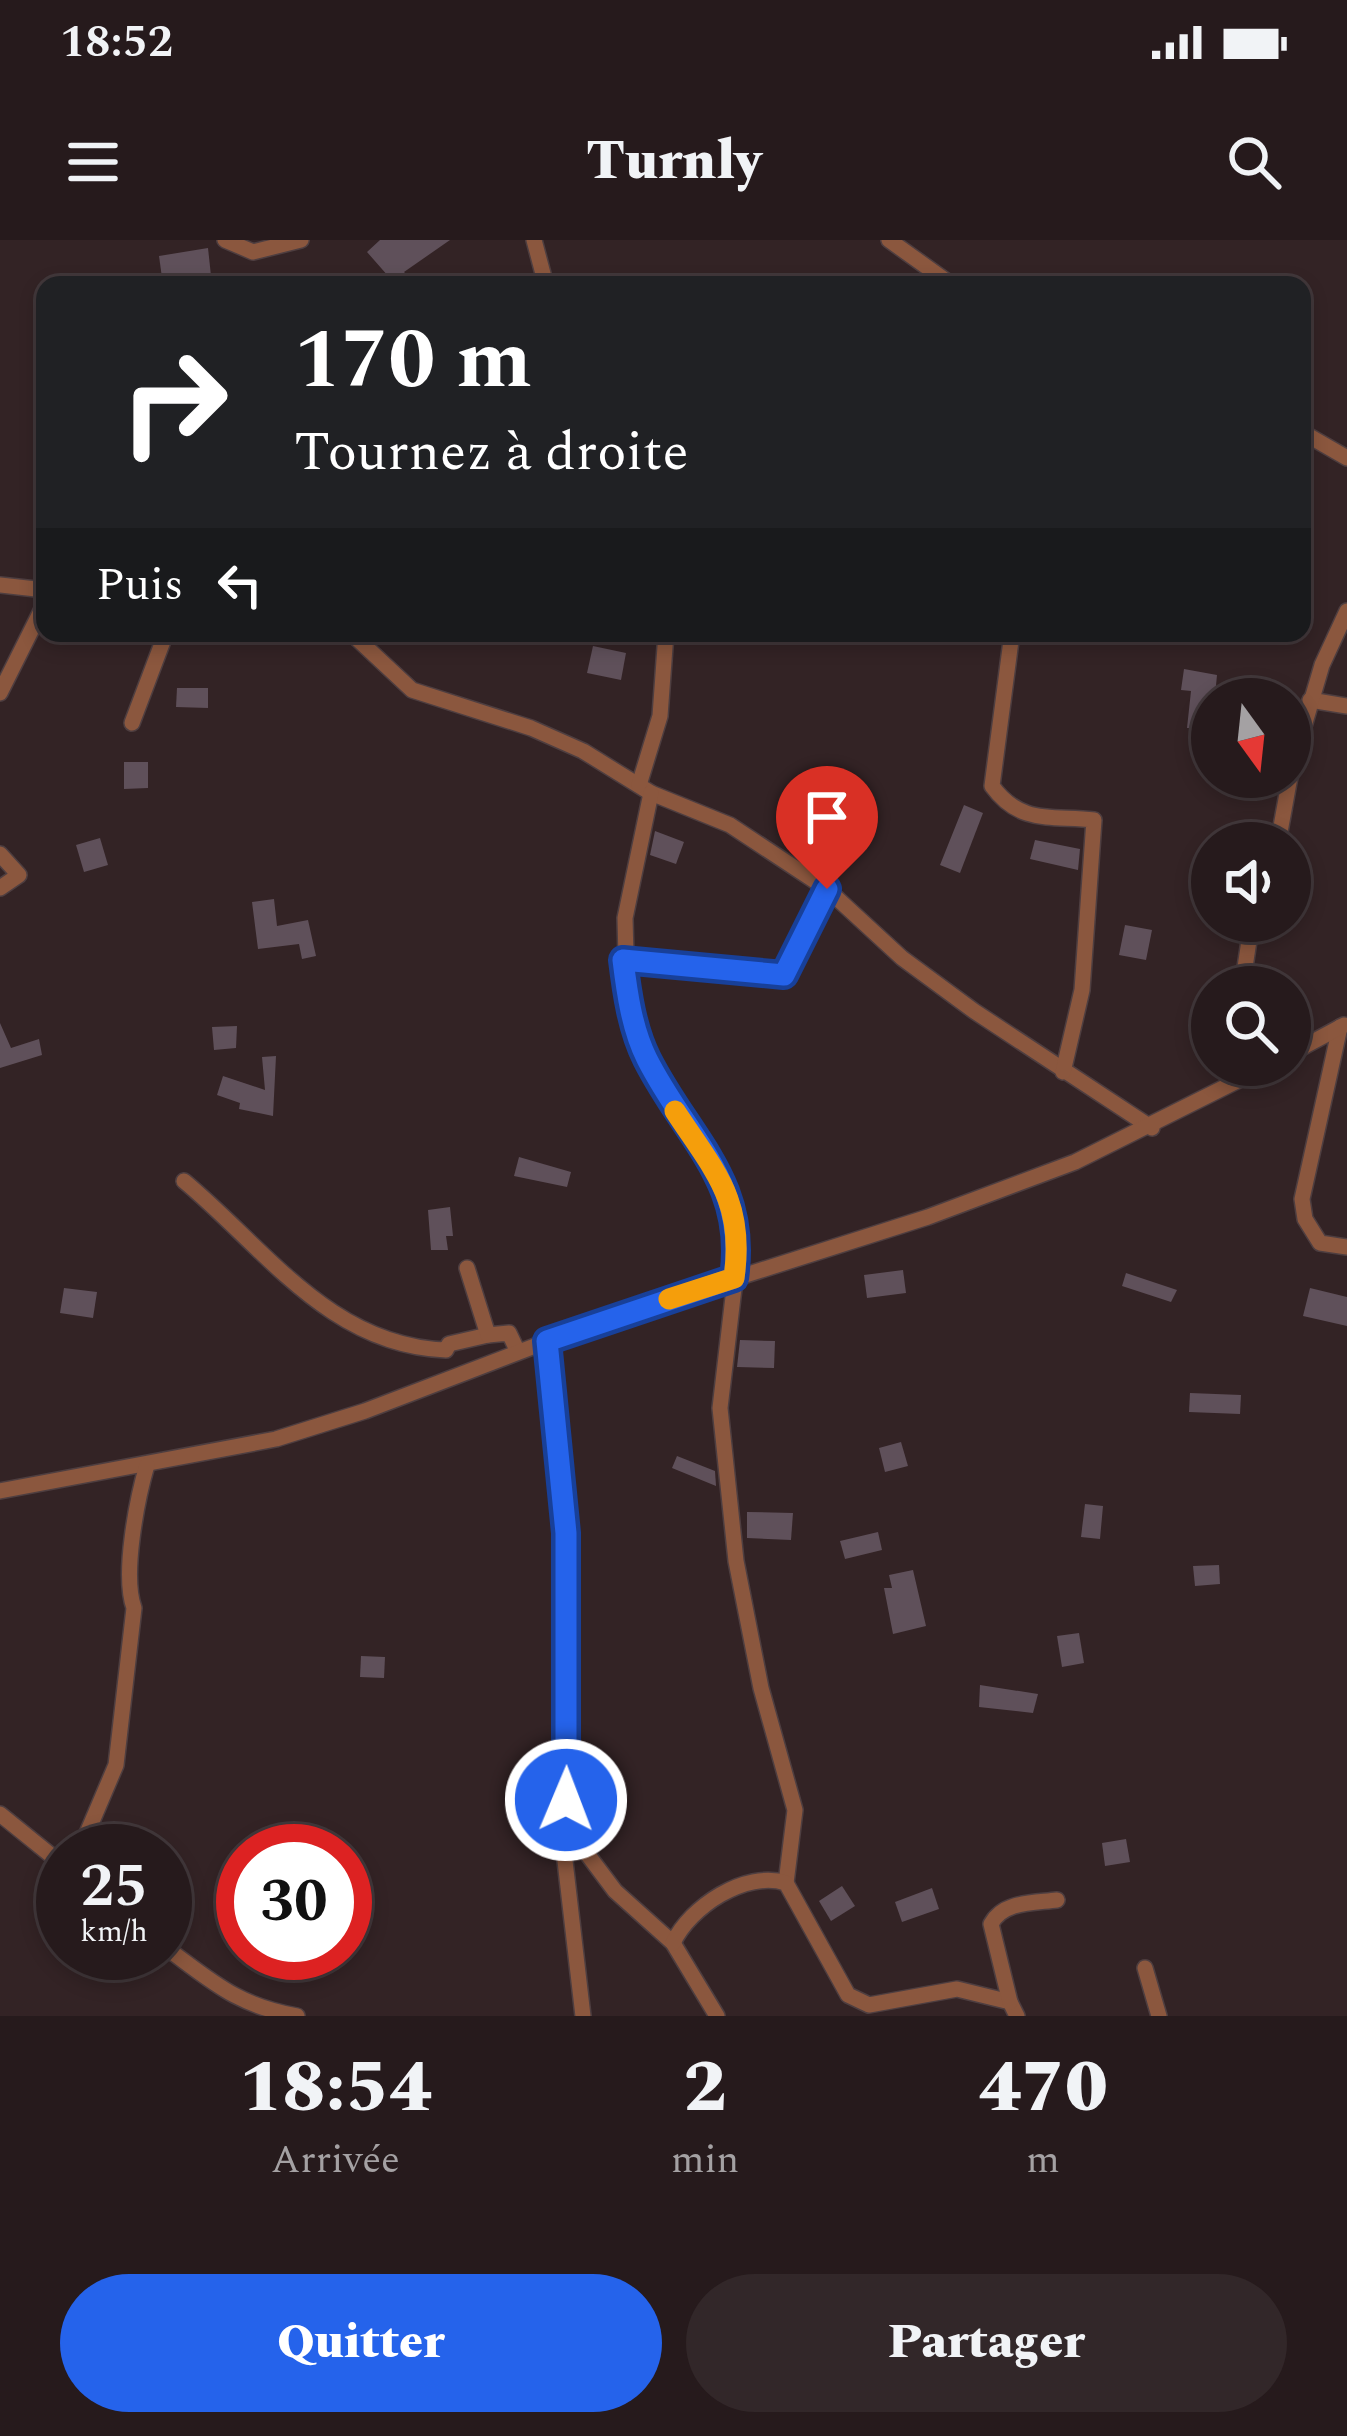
<!DOCTYPE html>
<html lang="fr">
<head>
<meta charset="utf-8">
<style>
	body { margin:0; font-family:Spectral,serif; background:#322729; color:#f1f3f6; height:100vh; display:flex; flex-direction:column; font-size:45px; white-space:nowrap }
	* { box-sizing:border-box; margin:0 }
	p { font-size:39px; color:#a4a1a3 }
	.icon { flex:none; width:66px; height:66px; fill:none; stroke:currentColor; stroke-width:2; stroke-linecap:round; stroke-linejoin:round }
	.map { position:relative; height:1776px; overflow:hidden }
	.side { display:flex; flex-direction:column; background:#261a1c; flex:1 }
	.side>* { flex:none }
	.top-card { position:absolute; left:36px; top:36px; width:1275px; height:366px; border-radius:24px; box-shadow:0 6px 18px #0003,0 0 0 3px #42383b; background:#202124; color:#fff; overflow:hidden }
	.needle { width:78px; rotate:165deg }
	.controls { position:absolute; left:1191px; top:438px; display:grid; gap:24px }
	.controls a { display:grid; place-items:center; width:120px; height:120px; border-radius:50%; background:#261a1c; box-shadow:0 6px 18px #0003,0 0 0 3px #42383b; font-size:60px }
	.speed { position:absolute; left:36px; top:1584px; display:flex; gap:24px; font-size:60px; font-weight:700; text-align:center }
	.speed>* { display:grid; place-content:center; width:156px; height:156px; border-radius:50%; background:#261a1c; box-shadow:0 6px 18px #0003,0 0 0 3px #42383b; line-height:1 }
	.speed small { font-size:30px; font-weight:400 }
	.speed .limit { border:18px solid #d22; background:#fff; color:#111 }
	.pin { position:absolute; display:grid; place-items:center; width:102px; height:102px; color:#fff; margin:-123px -51px; border-radius:50% 50% 50% 0; rotate:-45deg; box-shadow:0 0 12px #0007 }
	.pin .icon { rotate:45deg }
	.me { position:absolute; width:132px; margin:-66px; rotate:1deg; stroke-linejoin:round; filter:drop-shadow(0 0 9px #0008) }
	.turn { display:flex; align-items:center; gap:42px; height:252px; padding:0 60px; font-size:54px }
	.turn .icon { width:156px; height:156px; stroke-width:2.5 }
	.turn b { display:block; font-size:84px; line-height:102px }
	.then { display:flex; align-items:center; height:114px; padding:0 60px; background:#0003; gap:24px; font-size:45px }
	.eta { display:flex; justify-content:space-evenly; align-items:center; height:204px; text-align:center }
	.eta b { font-size:72px; font-weight:800; line-height:84px }
	.action { display:flex; gap:24px; margin-top:auto; padding:24px 60px }
	.action a { flex:1; height:138px; border-radius:72px; background:#2563eb; color:#fff; font-size:48px; font-weight:800; line-height:138px; text-align:center }
	.action a+a { background:#322729; color:#f1f3f6 }
	.status { display:flex; justify-content:space-between; align-items:center; height:84px; padding:0 60px; background:#261a1c; direction:ltr }
	.status svg { height:33px; fill:currentColor }
	header { display:flex; justify-content:space-between; align-items:center; height:156px; padding:0 60px; background:#261a1c; font-size:54px; font-weight:800 }
	.map>svg:first-child { display:block }
	.building { fill:#5f505a }
	.lines { fill:none; stroke-linecap:round; stroke-linejoin:round }
	.minor-casing { stroke:#4e3e40; stroke-width:18 }
	.minor { stroke:#8b573e; stroke-width:15 }
	.route-casing { stroke:#184099; stroke-width:30 }
	.route { stroke:#2563eb; stroke-width:21 }
	.slow { stroke:#f59e0b; stroke-width:21 }
</style>
</head>
<body>
<div class="status"><b>18:52</b><svg viewBox="0 0 49 12"><path d="M0 12V9h3v3zM5 12V6h3v6zM10 12V3h3v9zM15 12V0h3v12zM26 1h20v11H26zM47 4h2v5h-2z"/></svg></div>
<header><svg class="icon" aria-label="menu" viewBox="0 0 24 24"><path d="M4 6h16M4 12h16M4 18h16"/></svg>Turnly<svg class="icon" aria-label="search" viewBox="0 0 24 24"><circle cx="10" cy="10" r="6"/><path d="M15 15l6 6"/></svg></header>
<div class="map">
<svg width="1347" height="1776" viewBox="0 0 1347 1776">
	<rect width="100%" height="100%" fill="#332325"/>
	<g class="building">
		<path d="M380 0H450L404 32 417 45H396L367 12Z"/>
		<path d="M208 8 212 45H163L159 16Z"/>
		<path d="M593 406 626 413 621 440 587 433Z"/>
		<path d="M1184 429 1217 435 1212 488H1187L1191 451 1181 450Z"/>
		<path d="M177 448H208V468L176 467Z"/>
		<path d="M124 522H148V548L124 549Z"/>
		<path d="M964 565 983 573 960 633 940 625Z"/>
		<path d="M655 591 684 602 676 624 650 615Z"/>
		<path d="M100 598 108 625 84 632 76 605Z"/>
		<path d="M1035 600 1080 609 1078 630 1030 619Z"/>
		<path d="M274 659 277 686 308 680 316 716 302 719 299 704 258 709 252 662Z"/>
		<path d="M1125 685 1152 690 1146 720 1119 715Z"/>
		<path d="M0 783 11 808 39 799 42 815 0 828Z"/>
		<path d="M237 786 236 808 214 810 212 787Z"/>
		<path d="M276 816 273 876 239 869 240 863 217 855 223 836 265 850 262 817Z"/>
		<path d="M519 917 571 932 567 947 514 936Z"/>
		<path d="M450 967 453 996H446L448 1010H431L428 970Z"/>
		<path d="M903 1030 906 1053 867 1058 864 1035Z"/>
		<path d="M1126 1033 1177 1050 1171 1062 1122 1046Z"/>
		<path d="M64 1048 97 1052 93 1078 60 1073Z"/>
		<path d="M1310 1048 1347 1057V1086L1303 1076Z"/>
		<path d="M740 1100 775 1101 774 1128 737 1127Z"/>
		<path d="M1190 1153 1241 1155 1240 1174 1189 1172Z"/>
		<path d="M901 1202 908 1226 885 1232 879 1208Z"/>
		<path d="M677 1216 715 1231 716 1246 672 1228Z"/>
		<path d="M1085 1264 1103 1266 1100 1299 1081 1297Z"/>
		<path d="M747 1272 793 1273 791 1300 747 1298Z"/>
		<path d="M878 1292 882 1310 845 1319 840 1301Z"/>
		<path d="M1219 1325 1220 1344 1195 1346 1193 1326Z"/>
		<path d="M913 1330 926 1386 893 1394 884 1348H892L889 1335Z"/>
		<path d="M1079 1393 1084 1423 1062 1427 1057 1396Z"/>
		<path d="M361 1416 385 1417 384 1438 360 1437Z"/>
		<path d="M980 1445 1038 1454 1033 1473 979 1467Z"/>
		<path d="M1126 1599 1130 1622 1105 1626 1102 1603Z"/>
		<path d="M842 1646 855 1666 831 1681 819 1661Z"/>
		<path d="M932 1648 939 1669 902 1682 895 1662Z"/>
	</g>
	<g class="lines">
		<defs>
			<g id="minor">
				<path d="M225 0 253 12 301 0"/>
				<path d="M534 0 546 45"/>
				<path d="M889 0 952 45"/>
				<path d="M1302 192 1347 218"/>
				<path d="M0 345 45 350"/>
				<path d="M351 393 412 450 531 488 583 511 651 553 730 585 827 649 902 718 974 771 1152 888"/>
				<path d="M1012 393 992 546C1021 586 1054 575 1094 580L1082 750 1063 832"/>
				<path d="M0 453 45 363"/>
				<path d="M1310 460 1347 466"/>
				<path d="M132 483 166 393"/>
				<path d="M1290 534 1322 425 1347 371"/>
				<path d="M639 545 660 476 666 393"/>
				<path d="M651 553 625 678 627 758 644 814 723 941 740 997 720 1168 736 1321 761 1448 795 1570 786 1643"/>
				<path d="M1278 603 1290 537"/>
				<path d="M0 614 19 635 0 648"/>
				<path d="M623 720 785 735 827 649"/>
				<path d="M1242 747 1252 681"/>
				<path d="M1340 787 1302 959 1305 979 1320 1003 1347 1007"/>
				<path d="M1290 814 1344 785"/>
				<path d="M184 941C265 1008 330 1106 446 1110L449 1104 488 1095"/>
				<path d="M467 1028 488 1095 509 1093 518 1112"/>
				<path d="M547 1101 566 1293 565 1621 583 1776"/>
				<path d="M0 1251 276 1199 365 1171 595 1083 928 977 1075 922 1269 825"/>
				<path d="M0 1574 63 1625"/>
				<path d="M567 1587 615 1651 673 1703 717 1776"/>
				<path d="M82 1605 116 1525 134 1368C122 1335 137 1259 147 1225"/>
				<path d="M673 1703C690 1667 745 1630 786 1643L848 1755 869 1765 957 1749 1010 1762 1017 1776"/>
				<path d="M165 1707C213 1742 236 1765 297 1776"/>
				<path d="M1145 1728 1159 1776"/>
				<path d="M1010 1762 991 1684C1003 1661 1034 1663 1057 1660"/>
			</g>
		</defs>
		<use href="#minor" class="minor-casing"/>
		<use href="#minor" class="minor"/>
	</g>
	<g class="lines">
		<defs>
			<path id="route" d="M566 1560V1293L547 1101 734 1038C748 941 688 900 647 819 632 789 627 753 623 720L784 735 827 649"/>
		</defs>
		<use href="#route" class="route-casing"/>
		<use href="#route" class="route"/>
		<path class="slow" d="M669 1059 734 1038C745 961 715 932 675 871"/>
	</g>
</svg>
<div class="controls">
<a><svg class="needle" viewBox="-14 -14 28 28"><path d="M0-13l5 13h-10z" fill="#e53935"/><path d="M0 13l5-13h-10z" fill="#a4a1a3"/></svg></a>
<a><svg class="icon" aria-label="sound" viewBox="0 0 24 24"><path d="M4 9h4l5-4v14l-5-4H4zM17 9q2 3 0 6"/></svg></a>
<a><svg class="icon" aria-label="search" viewBox="0 0 24 24"><circle cx="10" cy="10" r="6"/><path d="M15 15l6 6"/></svg></a>
</div>
<div class="speed"><div>25<small>km/h</small></div><div class="limit">30</div></div>
<div class="pin" style="left:827px;top:649px;background:#d93025"><svg class="icon" aria-label="arrive" viewBox="0 0 24 24"><path d="M6 21V4h12l-3 4 3 4H6"/></svg></div>
<svg class="me" style="left:566px;top:1560px" viewBox="-20 -20 40 40"><circle r="17" fill="#2563eb" stroke="#fff" stroke-width="3"/><path d="M0-11L8 9 0 5-8 9z" fill="#fff"/></svg>
<div class="top-card">
<div class="turn"><svg class="icon" aria-label="right" viewBox="0 0 24 24"><path d="M7 20v-9h11M14 6l5 5-5 5"/></svg><div><b>170 m</b>Tournez à droite</div></div>
<div class="then">Puis<svg class="icon" aria-label="left" viewBox="0 0 24 24"><path d="M17 20v-9H6M10 6l-5 5 5 5"/></svg></div>
</div>
</div>
<section class="side">
<div class="eta">
<div><b>18:54</b><p>Arrivée</p></div>
<div><b>2</b><p>min</p></div>
<div><b>470</b><p>m</p></div>
</div>
<div class="action"><a>Quitter</a><a>Partager</a></div>
</section>
</body>
</html>
